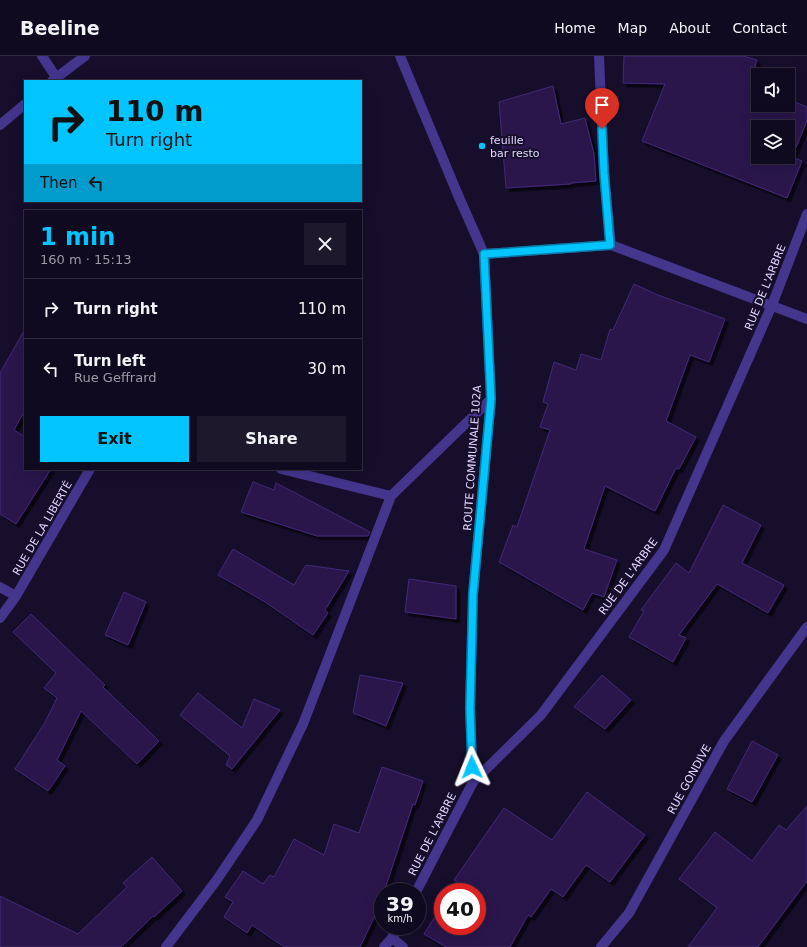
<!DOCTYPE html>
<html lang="en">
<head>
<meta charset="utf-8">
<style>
	body { margin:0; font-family:"DejaVu Sans",sans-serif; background:#1e182d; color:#f1f3f6; height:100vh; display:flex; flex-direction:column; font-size:15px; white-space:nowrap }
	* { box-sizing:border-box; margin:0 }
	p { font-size:13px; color:#9c9aa5 }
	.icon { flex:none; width:22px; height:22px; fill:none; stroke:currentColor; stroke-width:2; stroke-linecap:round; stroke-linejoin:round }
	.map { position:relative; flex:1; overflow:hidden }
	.side { position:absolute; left:24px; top:154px; width:338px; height:260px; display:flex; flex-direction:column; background:#100a20; border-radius:0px; box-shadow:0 4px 16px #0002,0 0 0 1px #302b3e }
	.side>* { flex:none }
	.banner { position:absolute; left:24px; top:24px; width:338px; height:122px; border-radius:0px; box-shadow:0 4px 16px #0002,0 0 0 1px #302b3e; background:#02c4ff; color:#111; overflow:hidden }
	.buttons { position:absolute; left:751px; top:12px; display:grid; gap:8px }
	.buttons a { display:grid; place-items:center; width:44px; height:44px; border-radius:0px; background:#100a20; box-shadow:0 4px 16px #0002,0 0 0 1px #302b3e; font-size:20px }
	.speed { position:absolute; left:374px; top:827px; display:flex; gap:8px; font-size:20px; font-weight:700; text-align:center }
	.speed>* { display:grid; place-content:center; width:52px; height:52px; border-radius:50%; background:#100a20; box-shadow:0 4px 16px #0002,0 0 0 1px #302b3e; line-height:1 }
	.speed small { font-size:10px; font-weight:400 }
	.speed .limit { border:6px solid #d22; background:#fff; color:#111 }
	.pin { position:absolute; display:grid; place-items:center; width:34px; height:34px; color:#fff; margin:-41px -17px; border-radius:50% 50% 50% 0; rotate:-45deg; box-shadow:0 0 4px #0007 }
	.pin .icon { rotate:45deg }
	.me { position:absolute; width:44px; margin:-22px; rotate:358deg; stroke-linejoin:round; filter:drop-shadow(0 0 3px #0008) }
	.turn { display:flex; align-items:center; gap:14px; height:84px; padding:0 16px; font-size:18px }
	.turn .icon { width:52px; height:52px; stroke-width:2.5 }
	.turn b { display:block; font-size:28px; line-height:34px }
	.then { display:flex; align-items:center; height:38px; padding:0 16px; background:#0003; gap:8px; font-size:15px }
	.round { display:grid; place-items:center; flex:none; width:42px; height:42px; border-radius:0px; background:#1e182d }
	.head { display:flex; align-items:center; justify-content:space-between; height:68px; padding:0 16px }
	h1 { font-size:24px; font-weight:700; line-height:30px; color:#02c4ff }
	.action { display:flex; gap:8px; margin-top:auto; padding:8px 16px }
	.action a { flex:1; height:46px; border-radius:0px; background:#02c4ff; color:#111; font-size:16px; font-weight:700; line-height:46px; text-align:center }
	.action a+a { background:#1e182d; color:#f1f3f6 }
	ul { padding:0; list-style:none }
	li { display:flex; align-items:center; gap:12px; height:60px; padding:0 16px; border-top:1px solid #302b3e }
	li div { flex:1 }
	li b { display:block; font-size:15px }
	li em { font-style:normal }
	header { display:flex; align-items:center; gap:24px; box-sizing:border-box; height:56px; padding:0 20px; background:#100a20; border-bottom:1px solid #302b3e }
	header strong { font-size:19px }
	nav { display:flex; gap:22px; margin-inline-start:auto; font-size:14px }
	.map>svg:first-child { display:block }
	.building { fill:#2a184c; stroke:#43287a; fill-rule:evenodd; filter:url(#shadow) }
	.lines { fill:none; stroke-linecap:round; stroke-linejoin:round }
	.minor { stroke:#44358d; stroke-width:10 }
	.route-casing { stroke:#017fa6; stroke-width:10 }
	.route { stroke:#02c4ff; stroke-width:7 }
	.poi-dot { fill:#02c4ff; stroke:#160e2a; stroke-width:1.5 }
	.labels { text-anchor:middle; stroke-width:4; stroke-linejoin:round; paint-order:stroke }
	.poi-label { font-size:11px; fill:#e0d6ff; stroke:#160e2a; text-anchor:start }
	.street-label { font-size:11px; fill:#e0d6ff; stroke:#160e2a }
</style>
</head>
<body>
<header>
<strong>Beeline</strong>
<nav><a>Home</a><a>Map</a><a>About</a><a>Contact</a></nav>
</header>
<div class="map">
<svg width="807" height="891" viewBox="0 0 807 891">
	<defs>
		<filter id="shadow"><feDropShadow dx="3.5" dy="3.5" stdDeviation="0" flood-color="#0009"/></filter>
	</defs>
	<rect width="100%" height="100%" fill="#160e2a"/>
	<g class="building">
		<path d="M624 0H743L757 4 750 27 758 31V49H788V43L807 51V65L792 101 802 105 787 142 642 85 665 28 623 27ZM758 71H788V101H758Z"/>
		<path d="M553 30 561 68 585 62 594 98 596 125 571 127V128L506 132 499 46Z"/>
		<path d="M634 228 658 239 725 263 709 306 690 299 666 365 696 381 679 413 676 412 655 455 605 430 584 493 617 504 604 541 592 537 583 554 499 506 513 469 517 471 550 374 540 371 548 348 543 346 554 306 576 314 581 298 601 304 610 273 613 274Z"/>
		<path d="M25 273V354L14 374 25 381V413H51L16 468 0 458V317Z"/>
		<path d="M253 426 274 434 276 427 370 476 368 480H317L241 456Z"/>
		<path d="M723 449 761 469 742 507 784 529 768 557 717 528 679 579 686 582 673 606 629 581 644 555 641 554 676 507 689 517Z"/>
		<path d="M233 493 294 529 306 509 349 515 325 554 328 557 313 579 265 546 218 519Z"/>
		<path d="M409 523 456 530V563L405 556Z"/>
		<path d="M124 536 146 546 128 589 105 579Z"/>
		<path d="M31 558 105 629 103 631 159 685 137 708 81 655 57 704 65 710 48 735 15 713 44 668 57 642 44 632 56 617 13 576Z"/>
		<path d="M360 619 403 627 386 670 353 657Z"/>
		<path d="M602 619 631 644 605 673 574 651Z"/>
		<path d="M198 637 242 672 254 643 280 654 232 713 226 709 230 700 180 659Z"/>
		<path d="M752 685 778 699 752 746 727 733Z"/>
		<path d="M382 711 423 725 415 749 413 748 384 836H383V843L360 891H284L252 869 247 877 224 861 233 846 225 841 243 815 263 828 270 819 274 821 294 783 324 799 334 768 359 777Z"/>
		<path d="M587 736 645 779 610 826 586 809 563 841 551 833 531 861 528 859 510 891H446L424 878 443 848V870H477V836H450L457 826 454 824 504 752 552 784Z"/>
		<path d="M807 750V825L758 891H688L717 852 679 823 715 776 752 805 779 769 786 774Z"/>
		<path d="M152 801 182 835 154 861 153 860 121 891H0V840L78 878 127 831 123 827Z"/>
	</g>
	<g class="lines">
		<g class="minor">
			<path d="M42 0 56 21"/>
			<path d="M400 0 458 139 484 198 491 343 473 538 470 652 473 726"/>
			<path d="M599 0 604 117 611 189"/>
			<path d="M52 25 85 0"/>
			<path d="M0 69 25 48"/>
			<path d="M484 198 611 189 807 263"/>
			<path d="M281 413 391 440"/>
			<path d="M0 531 16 540"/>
			<path d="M0 562 16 540 90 413"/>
			<path d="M416 836 473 726 541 659 664 494 772 249 807 158"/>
			<path d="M392 882 403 891"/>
			<path d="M166 891 216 825 257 764 303 668 391 440 491 343"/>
			<path d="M384 891 392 882 398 870"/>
			<path d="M601 891 629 857 724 685 807 571"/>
		</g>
	</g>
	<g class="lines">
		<defs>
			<path id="route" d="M472 711 470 652 473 538 491 343 484 198 610 189 604 117 602 73"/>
		</defs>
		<use href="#route" class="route-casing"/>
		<use href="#route" class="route"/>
	</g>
	<circle class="poi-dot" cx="482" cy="90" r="4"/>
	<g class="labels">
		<g class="poi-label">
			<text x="490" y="88">feuille<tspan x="490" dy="13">bar resto</tspan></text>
		</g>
		<g class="street-label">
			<text transform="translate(765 231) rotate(-68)" y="4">RUE DE L'ARBRE</text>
			<text transform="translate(472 402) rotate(-86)" y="4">ROUTE COMMUNALE 102A</text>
			<text transform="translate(42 472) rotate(-60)" y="4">RUE DE LA LIBERTÉ</text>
			<text transform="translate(628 520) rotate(-54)" y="4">RUE DE L'ARBRE</text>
			<text transform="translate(689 723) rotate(-61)" y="4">RUE GONDIVE</text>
			<text transform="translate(432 778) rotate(-63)" y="4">RUE DE L'ARBRE</text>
		</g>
	</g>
</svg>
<div class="buttons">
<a><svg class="icon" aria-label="sound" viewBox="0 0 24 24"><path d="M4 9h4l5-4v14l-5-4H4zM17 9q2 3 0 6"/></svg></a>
<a><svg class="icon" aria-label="layers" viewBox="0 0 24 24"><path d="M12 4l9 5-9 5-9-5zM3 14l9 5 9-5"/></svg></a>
</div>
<div class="speed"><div>39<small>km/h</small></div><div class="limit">40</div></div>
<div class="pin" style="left:602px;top:73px;background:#d93025"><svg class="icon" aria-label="arrive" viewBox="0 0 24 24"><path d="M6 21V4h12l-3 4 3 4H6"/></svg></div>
<svg class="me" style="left:472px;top:711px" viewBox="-20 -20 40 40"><path d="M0-17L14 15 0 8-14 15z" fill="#02c4ff" stroke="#fff" stroke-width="4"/></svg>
<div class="banner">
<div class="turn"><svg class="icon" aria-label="right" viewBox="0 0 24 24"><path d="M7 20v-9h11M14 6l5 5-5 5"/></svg><div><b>110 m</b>Turn right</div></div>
<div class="then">Then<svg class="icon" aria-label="left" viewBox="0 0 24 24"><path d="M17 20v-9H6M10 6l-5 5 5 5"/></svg></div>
</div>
<section class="side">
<div class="head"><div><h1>1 min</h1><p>160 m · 15:13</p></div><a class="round"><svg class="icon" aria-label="close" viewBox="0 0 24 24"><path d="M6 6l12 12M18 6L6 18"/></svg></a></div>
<ul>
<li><svg class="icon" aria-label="right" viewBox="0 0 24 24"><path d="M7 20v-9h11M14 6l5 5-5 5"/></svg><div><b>Turn right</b></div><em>110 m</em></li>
<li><svg class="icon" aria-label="left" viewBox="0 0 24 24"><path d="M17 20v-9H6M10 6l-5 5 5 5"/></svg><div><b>Turn left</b><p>Rue Geffrard</p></div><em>30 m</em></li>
</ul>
<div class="action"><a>Exit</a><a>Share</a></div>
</section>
</div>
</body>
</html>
